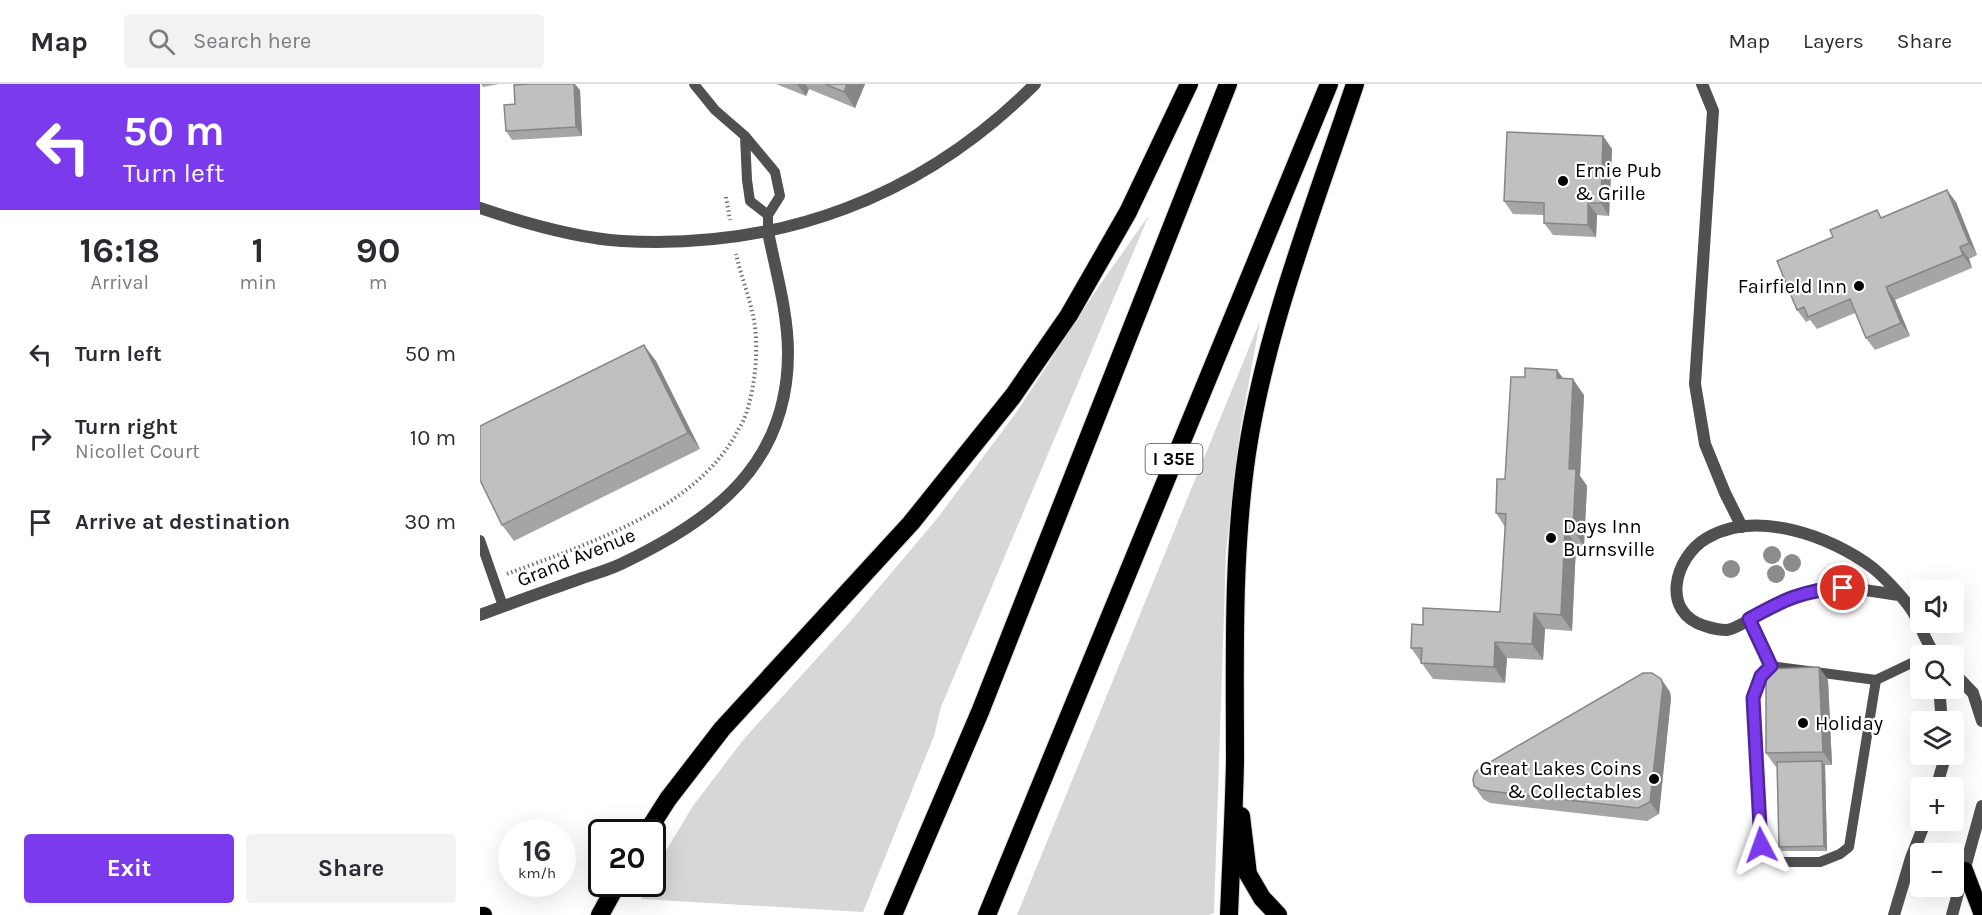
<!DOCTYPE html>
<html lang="en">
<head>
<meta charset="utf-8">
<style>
	body { margin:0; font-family:Karla,sans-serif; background:#f2f2f3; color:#2b2b33; height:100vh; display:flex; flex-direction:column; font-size:22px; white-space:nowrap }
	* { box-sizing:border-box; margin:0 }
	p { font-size:20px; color:#7c7c81 }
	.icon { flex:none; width:33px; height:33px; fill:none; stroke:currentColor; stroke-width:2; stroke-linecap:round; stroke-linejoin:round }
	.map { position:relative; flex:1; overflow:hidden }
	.sheet { display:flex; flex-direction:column; background:#fff; width:480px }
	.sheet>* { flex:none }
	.guide { background:#7c3aed; color:#fff; overflow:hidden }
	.controls { position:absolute; left:1430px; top:495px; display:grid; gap:12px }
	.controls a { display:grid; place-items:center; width:54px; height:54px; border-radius:6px; background:#fff; box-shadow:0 6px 24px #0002; font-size:30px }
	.speed { position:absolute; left:18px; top:735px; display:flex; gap:12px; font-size:30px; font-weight:700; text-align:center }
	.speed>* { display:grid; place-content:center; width:78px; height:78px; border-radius:50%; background:#fff; box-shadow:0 6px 24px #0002; line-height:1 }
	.speed small { font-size:15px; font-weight:400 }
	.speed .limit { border:3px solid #111; border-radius:9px; background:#fff; color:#111 }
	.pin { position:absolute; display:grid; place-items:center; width:51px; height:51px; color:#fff; margin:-26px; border:3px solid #fff; border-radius:50%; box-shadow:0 2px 6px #0007 }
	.me { position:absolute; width:66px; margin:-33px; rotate:356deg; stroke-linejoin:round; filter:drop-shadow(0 0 4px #0008) }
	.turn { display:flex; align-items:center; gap:21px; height:126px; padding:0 24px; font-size:27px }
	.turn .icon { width:78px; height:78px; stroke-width:2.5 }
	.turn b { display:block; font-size:42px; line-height:51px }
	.eta { display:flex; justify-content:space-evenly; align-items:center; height:102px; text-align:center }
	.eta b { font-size:36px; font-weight:700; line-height:42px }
	.action { display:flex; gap:12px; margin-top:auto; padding:12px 24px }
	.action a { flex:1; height:69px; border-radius:6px; background:#7c3aed; color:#fff; font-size:24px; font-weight:700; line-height:69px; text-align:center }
	.action a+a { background:#f2f2f3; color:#2b2b33 }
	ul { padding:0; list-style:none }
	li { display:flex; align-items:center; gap:18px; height:84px; padding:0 24px }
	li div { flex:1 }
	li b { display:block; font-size:22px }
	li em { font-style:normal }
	header { display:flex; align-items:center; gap:36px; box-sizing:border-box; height:84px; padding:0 30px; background:#fff; border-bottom:2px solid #e1e1e2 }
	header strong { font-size:28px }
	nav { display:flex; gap:33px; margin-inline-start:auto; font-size:21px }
	.search { width:420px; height:54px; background:#f2f2f3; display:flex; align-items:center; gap:15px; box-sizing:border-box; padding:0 21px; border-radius:6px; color:#7c7c81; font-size:22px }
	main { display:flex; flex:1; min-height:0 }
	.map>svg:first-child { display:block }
	.green { fill:#d7d7d7 }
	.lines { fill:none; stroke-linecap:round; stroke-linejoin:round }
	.trunk-casing { stroke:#dbdbdb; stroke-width:18 }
	.motorway-casing { stroke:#dbdbdb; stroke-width:20 }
	.path { stroke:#727272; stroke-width:4; stroke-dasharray:1.5 3; stroke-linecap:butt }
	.service { stroke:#505050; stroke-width:10 }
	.minor { stroke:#505050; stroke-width:12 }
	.tertiary { stroke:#505050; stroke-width:12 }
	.trunk { stroke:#000; stroke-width:16 }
	.motorway { stroke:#000; stroke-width:18 }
	.tree { fill:#8c8c8c }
	.wall { fill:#a5a5a5 }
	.shaded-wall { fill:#868686 }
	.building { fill:#c0c0c0; stroke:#868686; stroke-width:1.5 }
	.route-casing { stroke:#51269a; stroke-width:15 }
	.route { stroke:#7c3aed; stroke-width:10 }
	.poi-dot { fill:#000; stroke:#fff; stroke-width:2 }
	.labels { text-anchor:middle; stroke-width:4.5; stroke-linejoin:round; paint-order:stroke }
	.shield { fill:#fff; stroke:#4c4c4c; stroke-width:1.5 }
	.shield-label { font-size:18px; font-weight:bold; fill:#000 }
	.poi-label { font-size:20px; fill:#000; stroke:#fff; text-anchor:start }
	.street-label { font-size:20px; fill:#000; stroke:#fff }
</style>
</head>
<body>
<header>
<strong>Map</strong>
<div class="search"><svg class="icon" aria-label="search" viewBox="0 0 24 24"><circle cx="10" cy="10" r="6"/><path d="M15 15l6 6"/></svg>Search here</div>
<nav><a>Map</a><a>Layers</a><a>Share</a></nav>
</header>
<main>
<section class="sheet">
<div class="guide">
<div class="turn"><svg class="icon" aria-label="left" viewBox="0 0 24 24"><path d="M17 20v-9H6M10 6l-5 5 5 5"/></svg><div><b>50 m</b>Turn left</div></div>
</div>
<div class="eta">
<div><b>16:18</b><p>Arrival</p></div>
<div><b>1</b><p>min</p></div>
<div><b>90</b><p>m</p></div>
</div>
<ul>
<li><svg class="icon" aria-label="left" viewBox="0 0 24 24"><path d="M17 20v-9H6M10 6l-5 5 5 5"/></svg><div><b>Turn left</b></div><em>50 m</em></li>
<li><svg class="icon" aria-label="right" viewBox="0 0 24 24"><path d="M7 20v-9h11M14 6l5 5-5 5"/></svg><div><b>Turn right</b><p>Nicollet Court</p></div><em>10 m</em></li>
<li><svg class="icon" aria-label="arrive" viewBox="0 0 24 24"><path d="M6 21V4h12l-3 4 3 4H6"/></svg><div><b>Arrive at destination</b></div><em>30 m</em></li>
</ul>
<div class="action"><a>Exit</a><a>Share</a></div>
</section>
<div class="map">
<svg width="1502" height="831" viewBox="0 0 1502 831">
	<rect width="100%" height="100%" fill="#fff"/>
	<g class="green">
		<path d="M669 131 461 623 454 652 383 828 161 815 168 800H172L173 791 176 783 213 722 263 656 368 540 456 436 536 329 617 205Z"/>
		<path d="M780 237 760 347 746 467 734 829 729 831H537Z"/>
	</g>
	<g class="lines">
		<defs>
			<g id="trunk">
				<path d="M1485 786 1502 831"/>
				<path d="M0 831H4"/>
			</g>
			<g id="motorway">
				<path d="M761 732 768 790 782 814 798 831"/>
				<path d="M167 748 188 715 242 645 431 439 533 312 589 231 648 128 709 0"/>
				<path d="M120 831 137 800"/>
				<path d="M413 831 500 628 748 0"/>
				<path d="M507 831 849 0"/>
				<path d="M749 831C751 780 754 728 755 677 755 574 752 471 767 369 786 243 835 121 875 0"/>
			</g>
		</defs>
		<use href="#trunk" class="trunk-casing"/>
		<use href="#motorway" class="motorway-casing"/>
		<g class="path">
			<path d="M246 113 250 136"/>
			<path d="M27 490C106 460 212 428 256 350 259 344 264 337 266 330 274 305 277 280 276 254 275 226 262 197 256 170"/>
		</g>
		<g class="service">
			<path d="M214 0 235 26 265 52"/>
			<path d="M288 131 270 117 267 96 265 52 295 88 300 112 288 131V148"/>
			<path d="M0 456 23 522"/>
			<path d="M1269 535 1291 582 1396 596 1440 575"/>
			<path d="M1291 582 1281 592 1273 614 1281 761 1287 772 1299 778H1340L1360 770 1369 763 1396 596"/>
		</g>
		<g class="minor">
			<path d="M1222 0 1233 27 1215 300 1225 360 1245 409 1262 443"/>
			<path d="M1419 511C1392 508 1361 499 1334 506 1319 510 1305 515 1291 522 1282 528 1256 545 1247 546 1241 546 1231 544 1225 542 1180 529 1194 473 1227 454 1276 425 1351 452 1393 484 1405 494 1424 514 1433 528 1441 542 1446 559 1456 572"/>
			<path d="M1473 588 1493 609 1502 637"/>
			<path d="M1459 604 1462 638"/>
			<path d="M1456 704 1464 677V670"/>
			<path d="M1414 831 1431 774 1446 736"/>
			<path d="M1472 831 1502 722"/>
		</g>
		<g class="tertiary">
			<path d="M0 124C44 139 95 154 142 157 302 166 442 113 555 0"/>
			<path d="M0 531C31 519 63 508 94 497 110 491 126 487 141 480 233 436 308 381 308 269 308 229 296 188 288 148"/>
		</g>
		<use href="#trunk" class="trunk"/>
		<use href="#motorway" class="motorway"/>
	</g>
	<g class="tree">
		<circle cx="1292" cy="471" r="9"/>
		<circle cx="1312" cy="479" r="9"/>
		<circle cx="1251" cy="485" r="9"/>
		<circle cx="1296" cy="490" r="9"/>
	</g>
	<g class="wall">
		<path d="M1 0H19L3 3Z"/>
		<path d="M296 0H385L375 24 329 5 326 12Z"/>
		<path d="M100 6 102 52 32 56 26 47 35 20Z"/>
		<path d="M1123 52 1132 65 1129 132 1117 131 1116 153 1073 151 1064 139V131L1033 130 1024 117Z"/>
		<path d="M1476 118 1497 171 1489 175 1492 184 1415 216 1430 252 1395 266 1386 254 1375 229 1337 245 1330 236 1326 238 1317 226 1402 133Z"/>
		<path d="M176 277 220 365 34 457 22 441Z"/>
		<path d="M1083 295 1104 311 1100 392 1107 402 1104 462 1096 461 1092 547 1065 545 1063 576 1027 574 1025 599 953 595 931 564 943 541 1020 528 1025 443 1016 429Z"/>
		<path d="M1339 583 1348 596 1352 681H1345L1347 767H1302L1299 763 1297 682H1295L1286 669Z"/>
		<path d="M1181 595 1190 608 1191 614 1179 730 1167 737 1010 719 1003 715 994 702Z"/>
	</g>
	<g class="shaded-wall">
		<path d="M94 0H95L100 6 102 52 96 43Z"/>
		<path d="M317 0H325L329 5 326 12Z"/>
		<path d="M367 0H385L375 24 364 8Z"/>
		<path d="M1123 52 1132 65 1129 132 1121 119Z"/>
		<path d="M1467 106 1476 118 1497 171 1489 159Z"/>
		<path d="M1108 119 1117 131 1116 153 1108 141Z"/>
		<path d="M1480 163 1489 175 1492 184 1483 171Z"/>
		<path d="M1406 203 1415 216 1430 252 1421 239Z"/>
		<path d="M164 261 176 277 220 365 208 349Z"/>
		<path d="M1077 286 1089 302 1077 294Z"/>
		<path d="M1093 295 1104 311 1100 392 1107 402 1104 462 1093 445 1089 385Z"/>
		<path d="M1085 445 1096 461 1092 547 1081 531Z"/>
		<path d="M1054 529 1065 545 1063 576 1052 560Z"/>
		<path d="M1015 558 1027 574 1025 599 1014 583Z"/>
		<path d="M1339 583 1348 596 1352 681 1343 668Z"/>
		<path d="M1181 595 1190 608 1191 614 1179 730 1170 718Z"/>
		<path d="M1342 677 1345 681 1347 767 1344 762Z"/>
	</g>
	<g class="building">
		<path d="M49 0H94L96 43 26 47 24 21 35 20 34 1Z"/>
		<path d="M345 0H367L364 8Z"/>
		<path d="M1027 48 1123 52 1121 119H1108V141L1064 139V119L1024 117Z"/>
		<path d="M1467 106 1489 159 1480 163 1483 171 1406 203 1421 239 1386 254 1370 215 1328 233 1324 223 1317 226 1297 177 1353 153 1350 146 1397 126 1401 134Z"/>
		<path d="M164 261 208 349 22 441 0 396V342Z"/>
		<path d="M1045 284 1077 286V294L1093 295 1089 385H1096L1093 445H1085L1081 531 1054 529 1052 560 1015 558 1014 583 941 579 942 564H931L932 540 943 541V524L1020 528 1026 430 1016 429 1017 395H1025L1031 293H1045Z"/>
		<path d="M1339 583 1343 668 1286 669V585Z"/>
		<path d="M1163 589H1172L1181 595 1183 601 1170 718 1158 724 1001 706 994 702 993 695 995 689 1000 684Z"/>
		<path d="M1342 677 1344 762 1299 763 1297 678Z"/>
	</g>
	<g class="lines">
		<defs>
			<path id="route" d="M1281 761 1273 614 1281 592 1291 582 1269 535C1303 516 1323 506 1363 504"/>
		</defs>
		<use href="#route" class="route-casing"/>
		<use href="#route" class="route"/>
	</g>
	<g class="poi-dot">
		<circle cx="1083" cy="97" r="6"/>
		<circle cx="1379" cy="202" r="6"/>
		<circle cx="1071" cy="454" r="6"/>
		<circle cx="1323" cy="639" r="6"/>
		<circle cx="1174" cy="695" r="6"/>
	</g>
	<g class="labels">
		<rect class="shield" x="665.5" y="360" width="57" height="30" rx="4.5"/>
		<g class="shield-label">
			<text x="694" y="381">I 35E</text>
		</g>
		<g class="poi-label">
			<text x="1095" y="93">Ernie Pub<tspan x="1095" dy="23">&amp; Grille</tspan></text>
			<text x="1367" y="209" text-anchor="end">Fairfield Inn</text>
			<text x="1083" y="449">Days Inn<tspan x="1083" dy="23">Burnsville</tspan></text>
			<text x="1335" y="646">Holiday</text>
			<text x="1162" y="691" text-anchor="end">Great Lakes Coins<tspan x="1162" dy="23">&amp; Collectables</tspan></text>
		</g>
		<g class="street-label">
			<text transform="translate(96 473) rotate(-22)" y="7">Grand Avenue</text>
		</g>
	</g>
</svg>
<div class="controls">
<a><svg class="icon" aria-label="sound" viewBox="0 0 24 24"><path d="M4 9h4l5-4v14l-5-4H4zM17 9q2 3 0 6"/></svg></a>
<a><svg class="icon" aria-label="search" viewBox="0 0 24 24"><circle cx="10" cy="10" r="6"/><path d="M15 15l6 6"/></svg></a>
<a><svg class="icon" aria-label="layers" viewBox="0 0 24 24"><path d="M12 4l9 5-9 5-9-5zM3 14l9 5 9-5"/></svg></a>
<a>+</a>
<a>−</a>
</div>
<div class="speed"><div>16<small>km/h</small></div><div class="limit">20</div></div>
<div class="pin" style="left:1363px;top:504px;background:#d93025"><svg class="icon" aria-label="arrive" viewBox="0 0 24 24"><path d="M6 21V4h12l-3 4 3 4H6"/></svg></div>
<svg class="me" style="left:1281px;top:761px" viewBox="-20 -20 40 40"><path d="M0-17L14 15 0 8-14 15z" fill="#7c3aed" stroke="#fff" stroke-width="4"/></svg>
</div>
</main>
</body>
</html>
